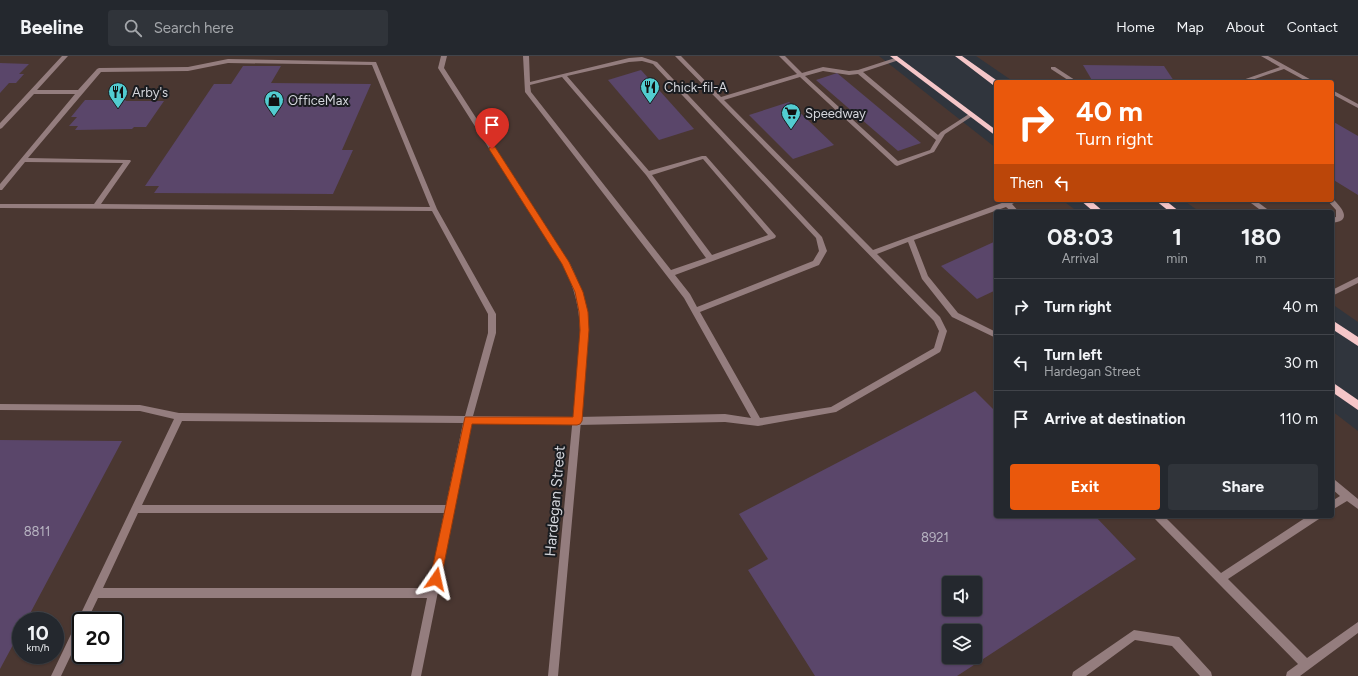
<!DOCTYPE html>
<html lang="en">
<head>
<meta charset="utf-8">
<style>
	body { margin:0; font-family:Figtree,sans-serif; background:#30343a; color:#f1f3f6; height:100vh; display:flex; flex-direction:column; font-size:15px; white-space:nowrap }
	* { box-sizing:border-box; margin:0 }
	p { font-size:13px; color:#a3a6aa }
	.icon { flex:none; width:22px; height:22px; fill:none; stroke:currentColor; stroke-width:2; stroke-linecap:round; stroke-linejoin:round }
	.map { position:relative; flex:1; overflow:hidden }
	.sheet { position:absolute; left:994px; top:154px; width:340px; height:308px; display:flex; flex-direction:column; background:#24282e; border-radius:4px; box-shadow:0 1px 3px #0004,0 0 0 1px #41444a }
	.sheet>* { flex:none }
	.hud { position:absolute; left:994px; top:24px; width:340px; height:122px; border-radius:4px; box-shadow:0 1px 3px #0004,0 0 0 1px #41444a; background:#ea580c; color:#fff; overflow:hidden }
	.tools { position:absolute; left:942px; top:520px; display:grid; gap:8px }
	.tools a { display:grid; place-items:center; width:40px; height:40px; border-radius:4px; background:#24282e; box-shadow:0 1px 3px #0004,0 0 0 1px #41444a; font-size:20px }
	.speed { position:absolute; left:12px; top:556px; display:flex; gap:8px; font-size:20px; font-weight:700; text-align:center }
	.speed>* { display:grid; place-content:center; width:52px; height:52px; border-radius:50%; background:#24282e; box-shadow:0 1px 3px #0004,0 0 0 1px #41444a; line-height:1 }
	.speed small { font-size:10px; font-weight:400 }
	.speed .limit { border:2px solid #111; border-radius:6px; background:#fff; color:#111 }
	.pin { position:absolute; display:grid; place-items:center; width:34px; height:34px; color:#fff; margin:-41px -17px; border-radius:50% 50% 50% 0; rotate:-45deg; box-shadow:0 0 4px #0007 }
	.pin .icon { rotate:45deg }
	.me { position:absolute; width:44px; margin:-22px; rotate:11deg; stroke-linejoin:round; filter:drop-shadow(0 0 3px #0008) }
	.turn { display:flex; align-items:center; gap:14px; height:84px; padding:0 16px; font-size:18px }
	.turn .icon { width:52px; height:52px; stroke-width:2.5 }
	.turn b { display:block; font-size:28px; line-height:34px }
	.then { display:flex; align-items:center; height:38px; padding:0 16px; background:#0003; gap:8px; font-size:15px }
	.eta { display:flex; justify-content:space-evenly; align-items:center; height:68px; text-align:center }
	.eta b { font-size:24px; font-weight:700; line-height:28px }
	.primary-button { display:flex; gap:8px; margin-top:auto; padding:8px 16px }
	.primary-button a { flex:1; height:46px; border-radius:4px; background:#ea580c; color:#fff; font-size:16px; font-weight:700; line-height:46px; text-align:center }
	.primary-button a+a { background:#30343a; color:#f1f3f6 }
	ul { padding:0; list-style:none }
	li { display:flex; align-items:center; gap:12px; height:56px; padding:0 16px; border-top:1px solid #41444a }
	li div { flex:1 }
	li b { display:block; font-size:15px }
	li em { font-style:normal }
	header { display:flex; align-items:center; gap:24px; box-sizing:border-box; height:56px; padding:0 20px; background:#24282e; border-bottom:1px solid #41444a }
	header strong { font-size:19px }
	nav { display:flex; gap:22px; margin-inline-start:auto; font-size:14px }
	.search { width:280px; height:36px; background:#30343a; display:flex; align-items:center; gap:10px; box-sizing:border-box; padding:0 14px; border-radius:4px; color:#a3a6aa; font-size:15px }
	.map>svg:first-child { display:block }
	.commercial { fill:#4a3731; fill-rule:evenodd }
	.building { fill:#5a466a; fill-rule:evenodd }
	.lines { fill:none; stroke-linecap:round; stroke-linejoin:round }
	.lane { fill:#947d7e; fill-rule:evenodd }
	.street { fill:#947d7e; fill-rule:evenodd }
	.primary { fill:#f5c6c8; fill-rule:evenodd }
	.route { fill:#ea580c; stroke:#983908 }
	.labels { text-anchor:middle; stroke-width:4; stroke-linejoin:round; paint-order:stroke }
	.far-poi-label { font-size:13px; fill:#d4d6dc; stroke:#1a1c20; text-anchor:start }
	.number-label { font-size:13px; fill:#b6b2c0 }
	.street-label { font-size:15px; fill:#d4d6dc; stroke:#1a1c20 }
</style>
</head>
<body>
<header>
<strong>Beeline</strong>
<div class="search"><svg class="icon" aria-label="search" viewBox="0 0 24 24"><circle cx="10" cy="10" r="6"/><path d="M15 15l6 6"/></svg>Search here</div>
<nav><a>Home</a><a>Map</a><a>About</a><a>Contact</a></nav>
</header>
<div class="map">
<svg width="1358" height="620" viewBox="0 0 1358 620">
	<rect width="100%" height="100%" fill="#30353d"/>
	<g class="commercial">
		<path d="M0 0H879L996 92V144H1062L1078 156H996V460H1332V355L1358 375V620H0ZM949 527H975V553H949ZM21 565H55V599H21ZM81 565H115V599H81ZM949 575H975V601H949Z"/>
		<path d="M976 0H1358V266L1332 248V156H1200L1183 144H1332V26H1014Z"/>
	</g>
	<g class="building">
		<path d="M0 7 29 8 19 18H24L16 27H9L0 37Z"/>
		<path d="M1083 9 1164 10 1174 25 1093 26Z"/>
		<path d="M243 10H281L271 27 371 28 342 94H353L333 138 154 137 159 130H145L214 28H231Z"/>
		<path d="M641 14 694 73 659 84 608 24Z"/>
		<path d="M837 17 921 87 898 95 816 24Z"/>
		<path d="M85 44H126L125 45H164L146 71H134L132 73 75 74 78 70H69L77 61H71Z"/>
		<path d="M789 46 834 89 793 103 749 59Z"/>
		<path d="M1332 65 1358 80V139L1332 123Z"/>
		<path d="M996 185V234L977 243 941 210Z"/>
		<path d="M975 335 996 356V460H1095L1136 503 957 620H815L748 514 768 503 739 458ZM949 527H975V553H949ZM949 575H975V601H949Z"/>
		<path d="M0 384 122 385 26 565H21V574L0 613Z"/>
	</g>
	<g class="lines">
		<g class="lane">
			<path d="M62 0H68L37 34H78L97 13 99 12 188 11 228 3 376 6 437 153 496 258V277L473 360 577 361 725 358 751 362 684 242 525 36 523 0H529L530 26 629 2 642 1 657 6 822 181 827 195 819 209 700 256 760 362 831 351 934 292 939 275 934 265 675 0H681L721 41 797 18 779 0H785L802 17 823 11 849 15 858 14 895 2H899V4L863 16 938 79 941 76 969 58 971 57 974 59 945 78 934 96 897 110 895 109 800 21 724 44 873 194 1010 144H1020L1012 148 1019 156H1012L1006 151 914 184 928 220 958 257 996 276V282L952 261 922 223 908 186 877 198 940 261 947 275 941 294 940 296 836 356 758 370 725 366 577 369 472 367 421 620H411L427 542H98L87 565H81V578L61 620H51L174 363 140 355 0 354V348L140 349 179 357 465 360 488 277V258L432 155 0 152V148H94L123 107 25 106 2 134H0V128L75 38H34L2 72 0 73V67ZM642 5 653 8 816 182 819 195 813 205 697 251 690 238 675 219 775 182 776 180 706 100H702L649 115 567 20 629 6ZM228 7 372 9 430 151 101 148 131 105 130 104 28 102 101 16 188 15ZM823 15 849 19 858 18 936 84 930 94 898 105 805 20ZM562 21 646 119 706 202 671 214 531 36 530 29ZM703 103 768 179 712 199 652 119ZM182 365 463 367 446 449H142ZM138 457H444L429 532H103Z"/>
			<path d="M1261 0H1268L1315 26H1308L1284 13 1246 26H1237L1280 11Z"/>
			<path d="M1051 11H1055L1078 26H1071L1051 13Z"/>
			<path d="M1332 34 1358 48V52L1332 38Z"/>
			<path d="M1332 142C1336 146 1349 158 1342 164 1339 166 1335 166 1332 167V162L1336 161V154L1327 144H1332Z"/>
			<path d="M1247 144H1255L1271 156H1263Z"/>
			<path d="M1358 221V227L1332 240V234Z"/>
			<path d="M1332 423 1335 424 1358 443V453L1347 445 1332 454V445L1340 440 1332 433Z"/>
			<path d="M1153 460H1164L1221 517 1308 460H1321L1319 463 1228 523 1307 602 1358 566V577L1300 620H1286L1287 616 1298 608 1155 463Z"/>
			<path d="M1134 574 1179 581 1211 616 1212 620H1200L1172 590 1135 584 1086 620H1072L1073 616Z"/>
		</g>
		<path class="street" d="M441 0H447L444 12 570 208C583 233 589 258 588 287L558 620H548L580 287C581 259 576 234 563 209L438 12Z"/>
		<g class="primary">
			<path d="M890 0H897L996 74V80Z"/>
			<path d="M955 0H962L999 26H996V29H993Z"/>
			<path d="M1080 144H1090L1104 156H1094Z"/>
			<path d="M1155 144H1165L1180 156H1170Z"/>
			<path d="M1332 264 1358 281V290L1332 273Z"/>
			<path d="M1332 326 1358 344V354L1332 336Z"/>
		</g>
	</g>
	<path class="route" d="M490 91H495L569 206 583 236 588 256 589 274 582 365 580 368 577 369 472 368 441 523 440 527 436 529 432 527 430 523 465 361H573L580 274 579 256 575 236 562 208 489 93Z"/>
	<defs>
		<symbol id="restaurant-pin" viewBox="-11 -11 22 30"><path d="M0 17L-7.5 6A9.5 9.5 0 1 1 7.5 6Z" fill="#52ccd0" stroke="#1a1c20"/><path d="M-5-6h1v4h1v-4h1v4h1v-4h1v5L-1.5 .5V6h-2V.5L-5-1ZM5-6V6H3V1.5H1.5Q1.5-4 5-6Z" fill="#111"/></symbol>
		<symbol id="shop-pin" viewBox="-11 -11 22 30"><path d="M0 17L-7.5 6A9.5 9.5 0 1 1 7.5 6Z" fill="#52ccd0" stroke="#1a1c20"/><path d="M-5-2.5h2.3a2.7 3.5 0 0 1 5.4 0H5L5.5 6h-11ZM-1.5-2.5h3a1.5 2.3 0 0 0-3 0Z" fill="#111"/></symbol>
		<symbol id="supermarket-pin" viewBox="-11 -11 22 30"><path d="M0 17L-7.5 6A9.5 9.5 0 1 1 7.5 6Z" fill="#52ccd0" stroke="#1a1c20"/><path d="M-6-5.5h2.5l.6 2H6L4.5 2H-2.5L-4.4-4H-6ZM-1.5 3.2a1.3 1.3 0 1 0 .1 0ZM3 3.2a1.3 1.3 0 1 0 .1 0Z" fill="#111"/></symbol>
	</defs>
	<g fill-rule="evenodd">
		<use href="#restaurant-pin" x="639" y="20" width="22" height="30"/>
		<use href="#restaurant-pin" x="107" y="25" width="22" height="30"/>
		<use href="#shop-pin" x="263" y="33" width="22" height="30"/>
		<use href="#supermarket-pin" x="780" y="46" width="22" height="30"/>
	</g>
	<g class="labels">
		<g class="far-poi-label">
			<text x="664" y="36">Chick-fil-A</text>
			<text x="132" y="41">Arby's</text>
			<text x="288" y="49">OfficeMax</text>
			<text x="805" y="62">Speedway</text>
		</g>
		<g class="number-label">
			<text x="37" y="480">8811</text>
			<text x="935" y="486">8921</text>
		</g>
		<g class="street-label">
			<text transform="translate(555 445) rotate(-85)" y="5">Hardegan Street</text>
		</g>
	</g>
</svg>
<div class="tools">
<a><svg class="icon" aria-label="sound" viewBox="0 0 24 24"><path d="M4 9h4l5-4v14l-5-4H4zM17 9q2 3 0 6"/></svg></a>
<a><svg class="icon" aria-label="layers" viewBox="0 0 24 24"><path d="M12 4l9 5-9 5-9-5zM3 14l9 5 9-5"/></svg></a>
</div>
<div class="speed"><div>10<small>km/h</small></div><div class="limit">20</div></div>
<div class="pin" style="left:492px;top:93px;background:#d93025"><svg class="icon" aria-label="arrive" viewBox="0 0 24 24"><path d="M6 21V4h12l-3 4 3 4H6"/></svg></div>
<svg class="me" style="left:436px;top:523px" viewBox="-20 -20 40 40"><path d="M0-17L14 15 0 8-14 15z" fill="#ea580c" stroke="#fff" stroke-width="4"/></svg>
<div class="hud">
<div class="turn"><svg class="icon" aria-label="right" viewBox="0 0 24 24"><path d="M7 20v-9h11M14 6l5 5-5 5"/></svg><div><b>40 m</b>Turn right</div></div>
<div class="then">Then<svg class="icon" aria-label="left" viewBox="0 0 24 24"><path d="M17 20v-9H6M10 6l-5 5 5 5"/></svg></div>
</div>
<section class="sheet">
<div class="eta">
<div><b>08:03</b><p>Arrival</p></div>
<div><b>1</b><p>min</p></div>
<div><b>180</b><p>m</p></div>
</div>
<ul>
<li><svg class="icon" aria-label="right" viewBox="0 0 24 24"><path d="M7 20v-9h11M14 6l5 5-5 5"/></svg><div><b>Turn right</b></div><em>40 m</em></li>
<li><svg class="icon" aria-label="left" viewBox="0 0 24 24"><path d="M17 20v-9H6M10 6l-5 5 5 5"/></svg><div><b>Turn left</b><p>Hardegan Street</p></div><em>30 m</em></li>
<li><svg class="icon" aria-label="arrive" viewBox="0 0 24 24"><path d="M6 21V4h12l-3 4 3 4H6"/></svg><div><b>Arrive at destination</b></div><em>110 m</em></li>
</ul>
<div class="primary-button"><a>Exit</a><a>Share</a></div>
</section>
</div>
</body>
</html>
